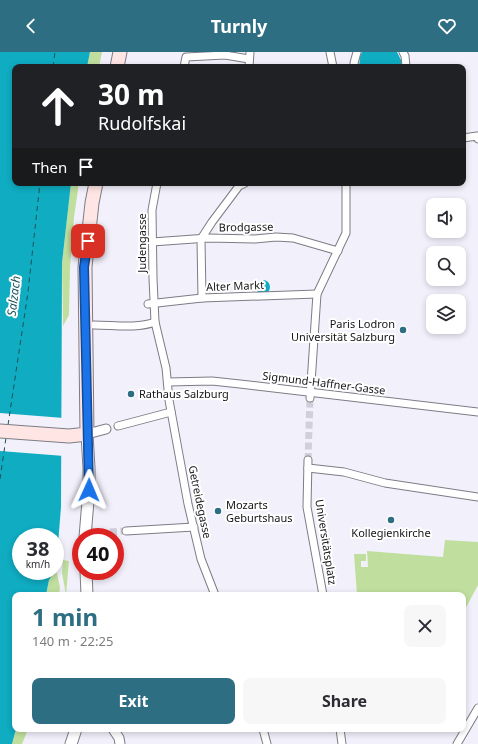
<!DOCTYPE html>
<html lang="en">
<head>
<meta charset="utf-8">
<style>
	body { margin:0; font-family:"Noto Sans",sans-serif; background:#f7f7f7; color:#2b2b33; height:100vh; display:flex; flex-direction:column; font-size:15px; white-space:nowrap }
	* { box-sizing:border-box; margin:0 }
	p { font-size:13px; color:#7c7c81 }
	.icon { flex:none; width:22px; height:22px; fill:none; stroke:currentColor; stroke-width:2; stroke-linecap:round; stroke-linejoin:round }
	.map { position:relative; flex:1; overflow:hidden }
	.details { position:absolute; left:12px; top:540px; width:454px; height:140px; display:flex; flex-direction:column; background:#fff; border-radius:8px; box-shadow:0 2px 6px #0003 }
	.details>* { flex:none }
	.top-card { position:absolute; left:12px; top:12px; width:454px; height:122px; border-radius:8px; box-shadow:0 2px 6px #0003; background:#202124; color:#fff; overflow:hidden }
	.buttons { position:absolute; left:426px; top:146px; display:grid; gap:8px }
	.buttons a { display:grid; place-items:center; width:40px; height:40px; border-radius:8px; background:#fff; box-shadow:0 2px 6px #0003; font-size:20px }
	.speed { position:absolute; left:12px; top:476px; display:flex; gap:8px; font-size:20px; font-weight:700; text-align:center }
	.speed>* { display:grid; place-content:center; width:52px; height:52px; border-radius:50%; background:#fff; box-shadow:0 2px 6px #0003; line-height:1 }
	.speed small { font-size:10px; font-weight:400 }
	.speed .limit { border:6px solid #d22; background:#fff; color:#111 }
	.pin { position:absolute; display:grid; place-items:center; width:34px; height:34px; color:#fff; margin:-17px; border-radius:8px; box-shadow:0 2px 6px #0006 }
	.me { position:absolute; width:44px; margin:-22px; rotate:1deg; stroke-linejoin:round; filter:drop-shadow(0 0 3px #0008) }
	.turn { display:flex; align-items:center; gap:14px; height:84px; padding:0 20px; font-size:18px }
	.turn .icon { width:52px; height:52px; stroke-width:2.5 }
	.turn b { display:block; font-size:28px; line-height:34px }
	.then { display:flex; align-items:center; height:38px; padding:0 20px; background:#0003; gap:8px; font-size:15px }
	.round { display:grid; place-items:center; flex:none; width:42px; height:42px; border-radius:8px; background:#f7f7f7 }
	.summary { display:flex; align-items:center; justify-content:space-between; height:68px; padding:0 20px }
	h1 { font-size:24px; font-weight:700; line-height:30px; color:#2e6e82 }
	.button { display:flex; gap:8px; margin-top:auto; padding:8px 20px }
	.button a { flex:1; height:46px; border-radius:8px; background:#2e6e82; color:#fff; font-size:16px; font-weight:700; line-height:46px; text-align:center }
	.button a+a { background:#f7f7f7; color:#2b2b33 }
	header { display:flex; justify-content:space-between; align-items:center; height:52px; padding:0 20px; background:#2e6e82; color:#fff; font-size:18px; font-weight:700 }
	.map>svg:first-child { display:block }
	.green { fill:#c0df9e }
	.water { fill:#0facc2 }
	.pier { fill:#f2f0fb }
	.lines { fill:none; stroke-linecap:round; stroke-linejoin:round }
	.ferry { stroke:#1a525b; stroke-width:1; stroke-dasharray:5 4; stroke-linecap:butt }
	.pedestrian-tunnel { stroke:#d1cfd9; stroke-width:7; stroke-dasharray:7 3.5; stroke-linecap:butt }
	.pedestrian-casing { stroke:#7d7c85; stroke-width:9 }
	.minor-casing { stroke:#7d7c85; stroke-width:11 }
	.tertiary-casing { stroke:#7d7c85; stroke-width:13 }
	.secondary-casing { stroke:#7d7c85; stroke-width:15 }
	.pedestrian { stroke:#fff; stroke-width:7 }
	.minor { stroke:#fff; stroke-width:9 }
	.tertiary { stroke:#fff; stroke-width:11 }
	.secondary { stroke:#ffe6e5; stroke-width:13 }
	.route-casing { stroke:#114b97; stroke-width:10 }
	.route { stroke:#1a73e8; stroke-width:7 }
	.poi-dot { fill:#2e6e82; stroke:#fff; stroke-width:1.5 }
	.labels { text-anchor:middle; stroke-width:4; stroke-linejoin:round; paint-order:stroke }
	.street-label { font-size:11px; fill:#141317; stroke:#fff }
	.poi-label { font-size:11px; fill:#141317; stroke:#fff; text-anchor:start }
	.water-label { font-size:12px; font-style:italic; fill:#1a525b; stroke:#fff }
</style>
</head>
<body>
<header><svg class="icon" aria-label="back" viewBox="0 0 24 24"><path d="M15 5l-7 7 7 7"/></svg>Turnly<svg class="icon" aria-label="heart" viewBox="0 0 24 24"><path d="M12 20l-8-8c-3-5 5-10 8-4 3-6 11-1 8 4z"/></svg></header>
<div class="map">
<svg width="478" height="692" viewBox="0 0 478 692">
	<rect width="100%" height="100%" fill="#f2f0fb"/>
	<g class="green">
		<path d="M90 0H102L99 15H87Z"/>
		<path d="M71 131H79L74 165 70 216 69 263 63 274 62 211Z"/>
		<path d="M445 488 478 490V533L463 561V543H357L354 502H366V509H361V515H368L367 499 443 505Z"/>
		<path d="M63 508 69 509 66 543 62 521Z"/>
		<path d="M56 517 60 535 59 543H46L49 528Z"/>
		<path d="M16 677H28L22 692H12Z"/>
	</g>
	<g class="water">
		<path d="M0 0H90L87 15H15V131H71L62 211 61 455 56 517 55 519V485H21V519H55L49 528 46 543H15V677H16L12 692H0Z"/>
		<path d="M362 0H397L401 8V15H359L360 5Z"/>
		<circle cx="263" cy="235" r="7"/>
	</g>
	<path class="pier" d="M0 361 64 366V404L0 399Z"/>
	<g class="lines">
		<g class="ferry">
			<path d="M53 15 55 0"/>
			<path d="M8 373 28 240 40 131"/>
			<path d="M0 427 6 386"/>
		</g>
		<g class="pedestrian-tunnel">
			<path d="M308 408 310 346"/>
			<path d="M110 480 126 479"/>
		</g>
		<defs>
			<g id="pedestrian">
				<path d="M330 0 333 15"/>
				<path d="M403 0 405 4 406 15"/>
				<path d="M184 15 186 5 225 3 249 7"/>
				<path d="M249 15 250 0"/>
				<path d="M355 15 354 11 357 0"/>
				<path d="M463 86 477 84 478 87"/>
				<path d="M157 131 152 158 153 226 155 270 166 316 169 348 188 452 201 507 215 543"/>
				<path d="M152 190 208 186 255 187 276 185 293 186 338 199"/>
				<path d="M202 246 201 187 212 170 239 134 245 131"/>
				<path d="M148 252 202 246 317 242"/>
				<path d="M94 273C114 273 136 277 155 270"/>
				<path d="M168 330 212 329 240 332 478 360"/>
				<path d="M310 346 317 242 346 181V131"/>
				<path d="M118 374 171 360"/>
				<path d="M308 408 307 455 323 543"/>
				<path d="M308 416 344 420 385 431 478 445"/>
				<path d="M126 479 194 475"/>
				<path d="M263 677 267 692"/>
				<path d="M340 677 342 692"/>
				<path d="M457 692 478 656"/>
			</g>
			<g id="minor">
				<path d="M87 382 106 377"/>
				<path d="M113 677 119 686 120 692"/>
			</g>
			<g id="tertiary">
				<path d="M85 485 89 437V416L87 382"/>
				<path d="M86 519 87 543"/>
				<path d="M71 692 76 677"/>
			</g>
			<g id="secondary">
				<path d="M117 15 120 0"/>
				<path d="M0 379 69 384 87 382 85 215 92 151 96 131"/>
			</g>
		</defs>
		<use href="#pedestrian" class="pedestrian-casing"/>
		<use href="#minor" class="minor-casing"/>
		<use href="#tertiary" class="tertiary-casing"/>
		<use href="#secondary" class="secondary-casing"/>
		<use href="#pedestrian" class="pedestrian"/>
		<use href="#minor" class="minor"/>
		<use href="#tertiary" class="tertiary"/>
		<use href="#secondary" class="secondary"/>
	</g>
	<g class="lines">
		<defs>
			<path id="route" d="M88 189 84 215 89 438"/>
		</defs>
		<use href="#route" class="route-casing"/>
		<use href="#route" class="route"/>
	</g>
	<g class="poi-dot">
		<circle cx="403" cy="278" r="4"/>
		<circle cx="131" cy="342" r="4"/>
		<circle cx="218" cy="459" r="4"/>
		<circle cx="391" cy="468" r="4"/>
	</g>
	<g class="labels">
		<g class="street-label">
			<text transform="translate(246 175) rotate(-1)" y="4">Brodgasse</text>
			<text transform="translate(142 191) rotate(-90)" y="4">Judengasse</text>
			<text transform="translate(235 234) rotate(-2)" y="4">Alter Markt</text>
			<text transform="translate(324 331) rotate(7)" y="4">Sigmund-Haffner-Gasse</text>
			<text transform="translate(200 450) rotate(78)" y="4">Getreidegasse</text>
			<text transform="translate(326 490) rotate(81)" y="4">Universitätsplatz</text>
		</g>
		<g class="poi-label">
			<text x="395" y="276" text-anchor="end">Paris Lodron<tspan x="395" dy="13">Universität Salzburg</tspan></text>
			<text x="139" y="346">Rathaus Salzburg</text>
			<text x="226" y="457">Mozarts<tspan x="226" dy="13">Geburtshaus</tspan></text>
			<text x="391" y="485" text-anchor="middle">Kollegienkirche</text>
		</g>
		<g class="water-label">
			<text transform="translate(14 244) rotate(-83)" y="4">Salzach</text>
		</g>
	</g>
</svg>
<div class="buttons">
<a><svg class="icon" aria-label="sound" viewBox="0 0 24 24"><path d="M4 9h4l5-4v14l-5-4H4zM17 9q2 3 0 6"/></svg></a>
<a><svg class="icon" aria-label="search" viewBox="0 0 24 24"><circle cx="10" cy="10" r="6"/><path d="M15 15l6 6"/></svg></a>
<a><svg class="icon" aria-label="layers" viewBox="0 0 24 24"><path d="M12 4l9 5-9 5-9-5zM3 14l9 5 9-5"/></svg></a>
</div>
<div class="speed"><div>38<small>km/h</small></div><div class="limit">40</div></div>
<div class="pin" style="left:88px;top:189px;background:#d93025"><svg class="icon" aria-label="arrive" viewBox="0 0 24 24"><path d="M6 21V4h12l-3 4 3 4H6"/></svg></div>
<svg class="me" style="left:89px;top:438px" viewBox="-20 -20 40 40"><path d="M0-17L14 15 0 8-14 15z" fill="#1a73e8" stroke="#fff" stroke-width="4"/></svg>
<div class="top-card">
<div class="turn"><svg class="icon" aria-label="ahead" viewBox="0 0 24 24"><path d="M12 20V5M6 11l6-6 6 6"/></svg><div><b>30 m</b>Rudolfskai</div></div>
<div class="then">Then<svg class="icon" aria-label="arrive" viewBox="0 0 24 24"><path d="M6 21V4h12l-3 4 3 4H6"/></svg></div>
</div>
<section class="details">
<div class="summary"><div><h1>1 min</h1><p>140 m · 22:25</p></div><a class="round"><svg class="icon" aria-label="close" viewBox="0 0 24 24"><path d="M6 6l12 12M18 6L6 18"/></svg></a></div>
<div class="button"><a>Exit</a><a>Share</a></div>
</section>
</div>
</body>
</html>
